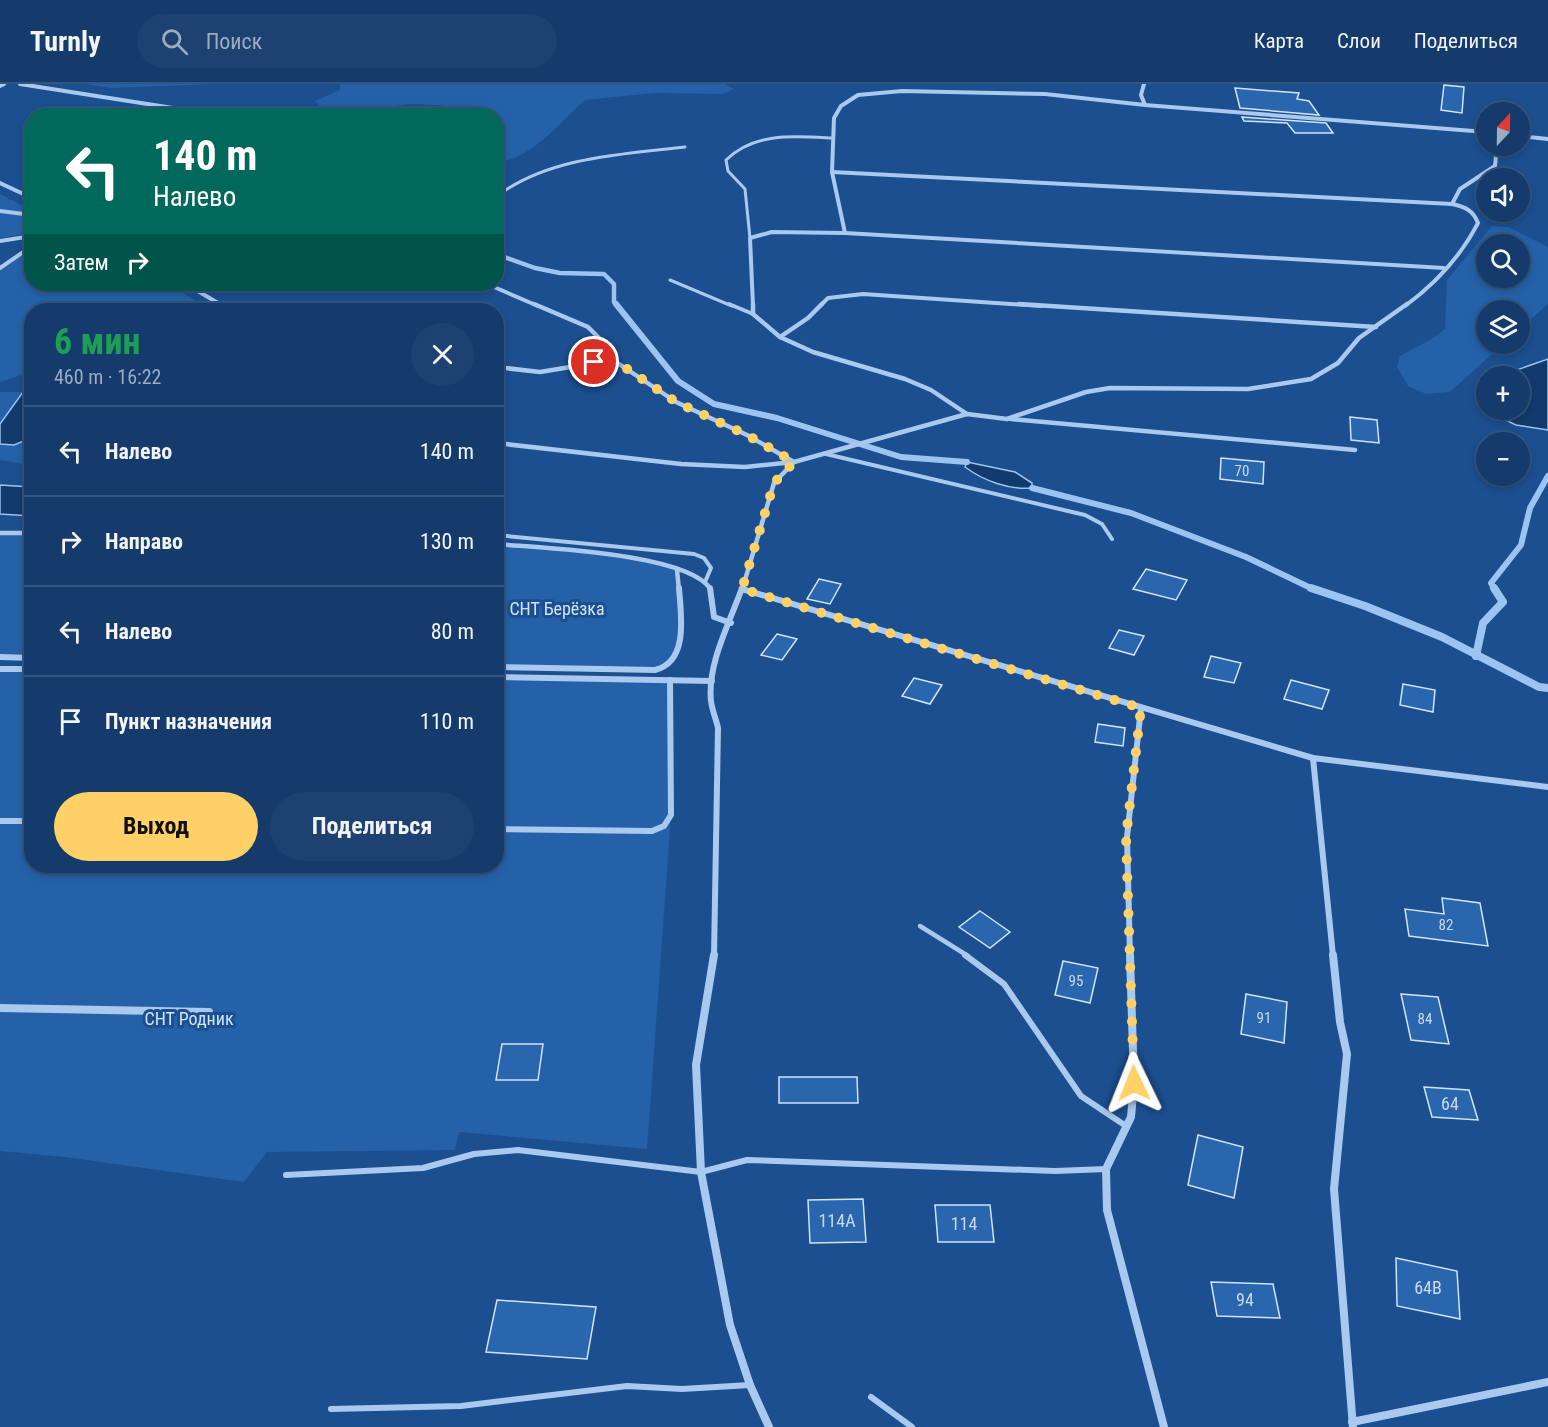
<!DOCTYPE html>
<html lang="ru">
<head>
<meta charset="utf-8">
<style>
	body { margin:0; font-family:"Roboto Condensed",sans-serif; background:#1d4271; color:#f1f3f6; height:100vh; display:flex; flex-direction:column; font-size:22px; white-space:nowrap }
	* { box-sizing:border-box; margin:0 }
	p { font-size:20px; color:#9dadc1 }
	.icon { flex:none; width:33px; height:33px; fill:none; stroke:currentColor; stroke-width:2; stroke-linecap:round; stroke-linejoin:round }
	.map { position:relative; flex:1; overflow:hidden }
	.drawer { position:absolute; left:24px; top:219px; width:480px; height:570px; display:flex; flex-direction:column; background:#143b6b; border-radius:24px; box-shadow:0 3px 9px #0003,0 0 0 2px #33557e }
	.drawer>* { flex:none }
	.guide { position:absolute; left:24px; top:24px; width:480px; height:183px; border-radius:24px; box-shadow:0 3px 9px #0003,0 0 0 2px #33557e; background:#00695c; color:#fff; overflow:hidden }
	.needle { width:39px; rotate:22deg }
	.tools { position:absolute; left:1476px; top:18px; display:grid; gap:12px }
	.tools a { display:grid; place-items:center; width:54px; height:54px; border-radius:50%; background:#143b6b; box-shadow:0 3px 9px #0003,0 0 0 2px #33557e; font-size:30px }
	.pin { position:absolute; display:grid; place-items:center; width:51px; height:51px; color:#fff; margin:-26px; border:3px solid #fff; border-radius:50%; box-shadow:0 2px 6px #0007 }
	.me { position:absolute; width:66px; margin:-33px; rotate:358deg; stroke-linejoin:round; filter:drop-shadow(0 0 4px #0008) }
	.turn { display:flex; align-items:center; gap:21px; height:126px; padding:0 30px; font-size:27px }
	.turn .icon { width:78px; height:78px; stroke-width:2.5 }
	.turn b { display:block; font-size:42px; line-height:51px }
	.then { display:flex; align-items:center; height:57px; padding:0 30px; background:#0003; gap:12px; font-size:22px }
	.round { display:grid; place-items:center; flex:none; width:63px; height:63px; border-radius:32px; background:#1d4271 }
	.head { display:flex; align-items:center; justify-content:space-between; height:102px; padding:0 30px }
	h1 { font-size:36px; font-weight:700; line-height:45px; color:#1e9e55 }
	.button { display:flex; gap:12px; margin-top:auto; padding:12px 30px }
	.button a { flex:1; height:69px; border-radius:36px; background:#ffd166; color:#111; font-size:24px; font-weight:700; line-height:69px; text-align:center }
	.button a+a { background:#1d4271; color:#f1f3f6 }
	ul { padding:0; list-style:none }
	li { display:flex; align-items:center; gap:18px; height:90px; padding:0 30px; border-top:2px solid #33557e }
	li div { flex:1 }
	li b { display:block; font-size:22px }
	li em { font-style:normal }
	header { display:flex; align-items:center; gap:36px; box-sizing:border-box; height:84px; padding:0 30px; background:#143b6b; border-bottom:2px solid #33557e }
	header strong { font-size:28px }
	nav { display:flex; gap:33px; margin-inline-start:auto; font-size:21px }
	.search { width:420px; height:54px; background:#1d4271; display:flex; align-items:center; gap:15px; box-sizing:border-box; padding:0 21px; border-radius:33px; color:#9dadc1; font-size:22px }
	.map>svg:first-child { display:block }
	.green { fill:#2461a8; fill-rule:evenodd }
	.water { fill:#123a6d; stroke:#9cc4f0; stroke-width:1.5 }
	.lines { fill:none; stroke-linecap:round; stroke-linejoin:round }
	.stream-far2 { stroke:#9cc4f0; stroke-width:4.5 }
	.stream-far1 { stroke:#9cc4f0; stroke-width:6 }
	.stream { stroke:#9cc4f0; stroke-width:8 }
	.building { fill:#2a66ad; stroke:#cfe3fa; stroke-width:1.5 }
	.lane-far3 { stroke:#a9c9ee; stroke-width:3 }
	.lane-far2 { stroke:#a9c9ee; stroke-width:4 }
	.lane-far1 { stroke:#a9c9ee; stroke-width:4.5 }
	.lane { stroke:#a9c9ee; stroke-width:6 }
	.street-far3 { stroke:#a9c9ee; stroke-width:4 }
	.street-far2 { stroke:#a9c9ee; stroke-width:4.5 }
	.street-far1 { stroke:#a9c9ee; stroke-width:6 }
	.street { stroke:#a9c9ee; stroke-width:8 }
	.route { stroke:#ffd166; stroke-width:10; stroke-dasharray:0 18 }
	.labels { text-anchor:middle; stroke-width:6; stroke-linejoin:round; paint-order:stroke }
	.number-label { font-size:15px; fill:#cad9ea }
	.park-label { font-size:18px; fill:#cfe3fa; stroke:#1b4f8f }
	.near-number-label { font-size:18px; fill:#cad9ea }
</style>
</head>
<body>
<header>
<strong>Turnly</strong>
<div class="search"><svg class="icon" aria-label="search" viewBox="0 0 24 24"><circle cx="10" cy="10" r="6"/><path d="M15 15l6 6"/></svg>Поиск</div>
<nav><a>Карта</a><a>Слои</a><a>Поделиться</a></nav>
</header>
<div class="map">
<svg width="1548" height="1343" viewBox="0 0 1548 1343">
	<rect width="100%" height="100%" fill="#1b4f8f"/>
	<g class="green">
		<path d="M86 0H213L111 4Z"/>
		<path d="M340 0H725L734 5 722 10 654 9 585 16C557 41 535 72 497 79L496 32C488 32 477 33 469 32 464 31 461 26 457 25 446 20 427 21 415 20 383 18 341 51 315 17L340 6Z"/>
		<path d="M0 110 32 127 31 149 0 154Z"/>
		<path d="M1492 142 1508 143 1548 163V220L1520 245V226H1486V260H1503L1450 308 1426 310 1408 302 1397 283 1400 272 1435 253 1445 245 1447 196ZM1486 160H1520V194H1486Z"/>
		<path d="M31 162 32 200H167L211 226H32L31 288 0 298V184Z"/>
		<path d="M0 308H23L0 340Z"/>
		<path d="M31 354V381L0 376V360L14 361Z"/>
		<path d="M0 449H31V574L0 573Z"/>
		<path d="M497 460 629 474 677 486 682 542 675 574 655 586 497 583Z"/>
		<path d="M0 585H31L32 782H496L497 593 670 596 671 731 647 1065 459 1048 455 1066 267 1068 244 1098 65 1073 0 1067Z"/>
	</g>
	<g class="water">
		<path d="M1548 275V346L1516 341 1497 332 1495 326H1520V292H1506L1508 289Z"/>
		<path d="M31 302V354L14 361 0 360V340L23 308Z"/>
		<path d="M967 378 1015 388 1032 399V404C1009 406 984 397 965 383Z"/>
		<path d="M0 401 31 403V432L0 430Z"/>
	</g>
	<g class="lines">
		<path class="stream-far2" d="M496 170 535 184 560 189 604 190 614 200V218L617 222"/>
		<g class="stream-far1">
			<path d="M616 220 678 297 714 320 777 334 901 373 967 378"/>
			<path d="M1032 404 1131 429 1246 473 1315 506"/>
			<path d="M1495 506 1491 499 1521 461 1530 424 1548 392"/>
		</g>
		<g class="stream">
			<path d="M1311 504 1365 522 1442 553 1539 603 1548 604"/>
			<path d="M1476 572 1483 539 1503 518 1494 504"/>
		</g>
	</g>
	<g class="building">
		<path d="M1444 1 1464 3 1462 29 1441 26Z"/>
		<path d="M1235 4 1299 9 1297 15 1309 17 1319 31 1240 24Z"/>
		<path d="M1242 33 1326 39 1333 49H1295L1287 39 1244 37Z"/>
		<path d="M1350 333 1377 336 1379 359 1351 356Z"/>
		<path d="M1221 374 1264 378 1263 400 1220 395Z"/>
		<path d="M1146 485 1187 496 1176 516 1133 505Z"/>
		<path d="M819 495 841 500 830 520 807 515Z"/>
		<path d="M1119 546 1144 552 1134 571 1109 564Z"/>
		<path d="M777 550 797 555 782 576 761 571Z"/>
		<path d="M1211 572 1241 579 1234 599 1204 593Z"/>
		<path d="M914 594 942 601 930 620 902 612Z"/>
		<path d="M1291 596 1329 606 1322 625 1284 615Z"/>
		<path d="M1403 600 1435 606 1433 628 1400 621Z"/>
		<path d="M1098 640 1125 644 1123 662 1095 658Z"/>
		<path d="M1442 814 1480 819 1488 862 1409 852 1405 825 1444 830Z"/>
		<path d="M980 827 1010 848 990 864 959 843Z"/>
		<path d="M1063 877 1098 884 1090 919 1055 911Z"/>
		<path d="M1246 910 1287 918 1284 959 1241 950Z"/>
		<path d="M1401 910 1438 913 1449 960 1411 956Z"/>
		<path d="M502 960H543L538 996H496Z"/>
		<path d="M779 993H857L858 1019H779Z"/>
		<path d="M1424 1003 1469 1006 1478 1036 1432 1033Z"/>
		<path d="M1198 1051 1243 1063 1234 1114 1188 1101Z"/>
		<path d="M863 1115 866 1158 810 1159 808 1116Z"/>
		<path d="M935 1121H990L994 1158H938Z"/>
		<path d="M1396 1174 1457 1187 1460 1235 1397 1222Z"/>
		<path d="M1211 1198 1273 1200 1280 1234 1217 1232Z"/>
		<path d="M497 1216 596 1223 587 1275 486 1268Z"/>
	</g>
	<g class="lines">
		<g class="lane-far3">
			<path d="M496 113C547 73 623 70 685 63"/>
			<path d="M750 154 745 105 728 87 726 76C755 48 794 52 832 54"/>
			<path d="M670 196 732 222"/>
			<path d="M405 200 491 203"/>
		</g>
		<g class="lane-far2">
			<path d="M729 220 753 230"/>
			<path d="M826 370 1085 431 1102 440 1112 455"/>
			<path d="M496 451 694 470 704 474 711 484 705 498"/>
		</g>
		<path class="lane-far1" d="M920 842 968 872"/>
		<g class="lane">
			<path d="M965 871 1004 900 1081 1012 1126 1042"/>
			<path d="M286 1091 423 1084 474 1070 518 1066 701 1088 747 1076 1055 1087 1106 1085"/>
			<path d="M871 1313 912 1343"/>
			<path d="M331 1325 461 1322 627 1302 682 1305 750 1301"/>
		</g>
		<g class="street-far3">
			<path d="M20 0 224 32"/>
			<path d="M1144 0 1141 11 1145 21"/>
			<path d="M0 2 4 0"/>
			<path d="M1520 52 1548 55"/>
			<path d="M832 88 1452 120"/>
			<path d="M0 99 32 114"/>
			<path d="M0 127 32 131"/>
			<path d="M845 149 832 88 834 34 841 22 858 11 902 7 1045 10 1145 21 1486 48"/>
			<path d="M0 157 32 152"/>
			<path d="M0 184 32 162"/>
			<path d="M186 200 223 222"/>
			<path d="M487 200 538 222"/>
			<path d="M753 222 750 154 772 148 845 149 1444 184"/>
			<path d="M820 222 828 214 863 210 1042 222"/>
			<path d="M1405 222C1435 200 1461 172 1478 139 1473 126 1465 123 1452 120L1460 105 1495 82 1496 72 1493 62"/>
		</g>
		<g class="street-far2">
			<path d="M221 220 231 226"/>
			<path d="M534 220 588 243 603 258 613 276 676 318 747 351 794 378"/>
			<path d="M753 220V230L780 253 813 268 905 295 931 306 967 330"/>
			<path d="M1019 220 1376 243"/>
			<path d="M780 253 808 234 822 220"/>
			<path d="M496 283 540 288 613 276"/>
			<path d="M1011 335 1355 366"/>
			<path d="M496 359 681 380 745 383 794 378"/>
			<path d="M0 449H32"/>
			<path d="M496 460C539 464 690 469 711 506"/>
			<path d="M677 486 679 506"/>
			<path d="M742 505 745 506"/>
			<path d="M742 506 774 399 794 378 967 330 1007 335 1086 308 1110 304 1248 305 1311 295 1338 279 1359 254 1407 220"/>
		</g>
		<g class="street-far1">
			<path d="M710 504 714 533 731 539"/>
			<path d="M742 505 1313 674 1548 703"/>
			<path d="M0 573 32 574"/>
			<path d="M496 583 655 586C689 578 681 531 679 504"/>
			<path d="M0 585H32"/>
			<path d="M496 593 712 597"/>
			<path d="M1313 674 1333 872"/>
			<path d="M0 737H32"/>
			<path d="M496 745 652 747 664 742 671 731 670 596"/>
			<path d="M714 872 718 644C716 635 712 626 711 617 707 580 730 538 742 504"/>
			<path d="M1130 872 1127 753 1141 624"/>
		</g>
		<g class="street">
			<path d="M714 871 696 981 701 1088 730 1241 750 1301 769 1343"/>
			<path d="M1130 871 1134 999 1131 1033 1106 1085 1107 1126 1164 1343"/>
			<path d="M1333 871 1340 938 1347 970 1334 1105 1353 1343"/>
			<path d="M0 924 209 928"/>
			<path d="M1352 1338 1548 1298"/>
		</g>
	</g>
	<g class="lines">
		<path class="route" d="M594 278 614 276 676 318 747 351 794 378 774 399 742 505 1141 624 1126 753 1134 999"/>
	</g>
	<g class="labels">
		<g class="number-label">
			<text x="1242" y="392">70</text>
			<text x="1446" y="846">82</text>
			<text x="1076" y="902">95</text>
			<text x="1264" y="939">91</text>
			<text x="1425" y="940">84</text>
		</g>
		<g class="park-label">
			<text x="557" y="531">СНТ Берёзка</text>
			<text x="189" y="941">СНТ Родник</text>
		</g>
		<g class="near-number-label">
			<text x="1450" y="1026">64</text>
			<text x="837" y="1143">114А</text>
			<text x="964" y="1146">114</text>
			<text x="1428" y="1210">64В</text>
			<text x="1245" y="1222">94</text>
		</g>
	</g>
</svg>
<div class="tools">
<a><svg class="needle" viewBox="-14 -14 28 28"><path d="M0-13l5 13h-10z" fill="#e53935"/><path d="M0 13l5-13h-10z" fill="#9dadc1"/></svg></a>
<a><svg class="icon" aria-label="sound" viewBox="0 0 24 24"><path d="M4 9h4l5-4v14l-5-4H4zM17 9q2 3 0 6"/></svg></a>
<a><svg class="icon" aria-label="search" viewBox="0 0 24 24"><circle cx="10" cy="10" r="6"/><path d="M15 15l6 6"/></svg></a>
<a><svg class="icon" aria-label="layers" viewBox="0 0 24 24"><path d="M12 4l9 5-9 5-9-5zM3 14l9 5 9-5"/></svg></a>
<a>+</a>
<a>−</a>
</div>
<div class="pin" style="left:594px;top:278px;background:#d93025"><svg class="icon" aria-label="arrive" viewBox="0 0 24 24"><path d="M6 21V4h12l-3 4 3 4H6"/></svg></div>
<svg class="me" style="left:1134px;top:999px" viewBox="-20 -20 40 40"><path d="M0-17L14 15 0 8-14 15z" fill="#ffd166" stroke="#fff" stroke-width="4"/></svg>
<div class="guide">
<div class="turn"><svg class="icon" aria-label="left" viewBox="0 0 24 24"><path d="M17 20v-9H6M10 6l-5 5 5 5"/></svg><div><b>140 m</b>Налево</div></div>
<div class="then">Затем<svg class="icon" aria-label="right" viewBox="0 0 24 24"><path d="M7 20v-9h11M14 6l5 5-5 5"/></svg></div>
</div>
<section class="drawer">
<div class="head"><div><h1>6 мин</h1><p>460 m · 16:22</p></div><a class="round"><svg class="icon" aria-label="close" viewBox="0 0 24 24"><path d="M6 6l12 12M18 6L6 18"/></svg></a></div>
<ul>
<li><svg class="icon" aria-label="left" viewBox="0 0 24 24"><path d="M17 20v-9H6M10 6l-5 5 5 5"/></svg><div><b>Налево</b></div><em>140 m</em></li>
<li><svg class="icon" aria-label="right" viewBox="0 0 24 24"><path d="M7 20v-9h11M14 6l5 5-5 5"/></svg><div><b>Направо</b></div><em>130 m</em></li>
<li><svg class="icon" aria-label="left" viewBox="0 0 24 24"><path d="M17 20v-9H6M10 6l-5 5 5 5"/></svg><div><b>Налево</b></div><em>80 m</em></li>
<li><svg class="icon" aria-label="arrive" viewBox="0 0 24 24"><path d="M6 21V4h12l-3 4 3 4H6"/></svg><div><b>Пункт назначения</b></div><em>110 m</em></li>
</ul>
<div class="button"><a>Выход</a><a>Поделиться</a></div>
</section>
</div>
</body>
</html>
